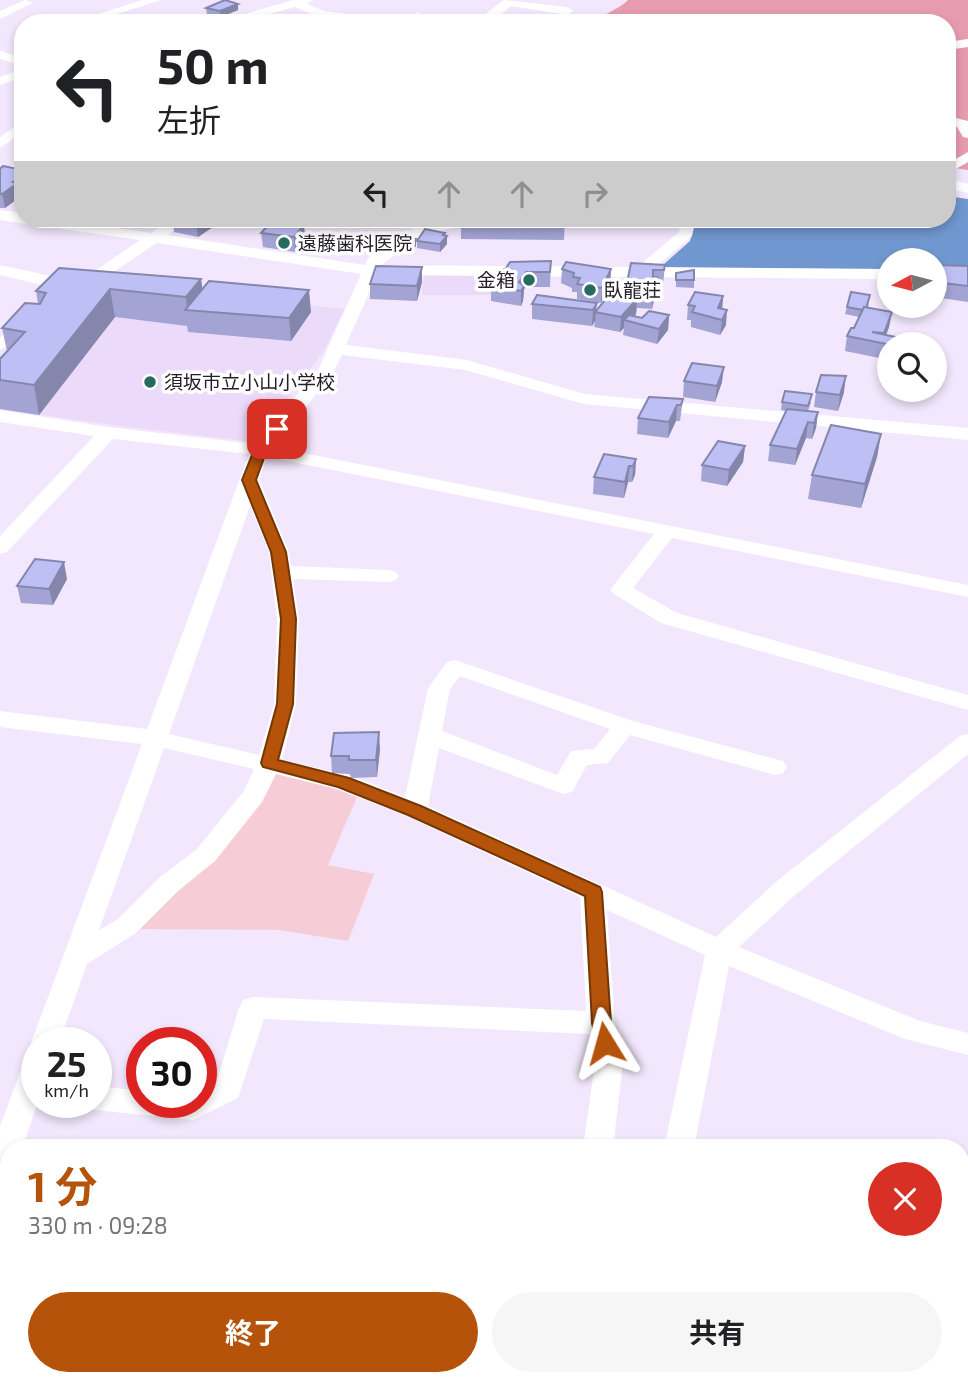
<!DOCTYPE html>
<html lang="ja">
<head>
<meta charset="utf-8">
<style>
	body { margin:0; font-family:"Exo 2","Noto Sans JP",sans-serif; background:#f6f6f6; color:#202124; height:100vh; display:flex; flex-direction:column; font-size:26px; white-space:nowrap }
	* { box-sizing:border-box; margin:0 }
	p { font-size:23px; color:#757577 }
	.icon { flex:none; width:38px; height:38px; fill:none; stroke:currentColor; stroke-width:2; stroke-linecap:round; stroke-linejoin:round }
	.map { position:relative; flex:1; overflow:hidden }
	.panel { position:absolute; left:0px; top:1139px; width:970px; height:247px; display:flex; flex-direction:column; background:#fff; border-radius:28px 28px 0 0; box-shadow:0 4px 10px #0003 }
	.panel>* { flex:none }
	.banner { position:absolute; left:14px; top:14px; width:942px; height:214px; border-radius:28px; box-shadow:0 4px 10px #0003; background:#fff; color:#202124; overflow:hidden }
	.needle { width:46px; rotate:263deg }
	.controls { position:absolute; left:877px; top:248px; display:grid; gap:14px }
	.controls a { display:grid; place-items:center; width:70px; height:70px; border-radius:50%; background:#fff; box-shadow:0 4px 10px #0003; font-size:35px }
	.speed { position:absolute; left:21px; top:1027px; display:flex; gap:14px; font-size:35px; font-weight:700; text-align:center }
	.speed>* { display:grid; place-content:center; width:91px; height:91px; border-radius:50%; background:#fff; box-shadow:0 4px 10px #0003; line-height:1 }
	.speed small { font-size:18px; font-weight:400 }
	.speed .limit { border:10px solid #d22; background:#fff; color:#111 }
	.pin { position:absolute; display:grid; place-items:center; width:60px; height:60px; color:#fff; margin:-30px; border-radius:14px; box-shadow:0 4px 10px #0006 }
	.me { position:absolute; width:77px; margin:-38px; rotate:352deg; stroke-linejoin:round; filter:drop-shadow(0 0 5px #0008) }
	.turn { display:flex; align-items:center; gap:24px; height:147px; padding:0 28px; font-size:32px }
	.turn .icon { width:91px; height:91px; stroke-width:2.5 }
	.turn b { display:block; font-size:49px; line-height:60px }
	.lanes { display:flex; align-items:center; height:66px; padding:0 28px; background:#0003; justify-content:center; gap:35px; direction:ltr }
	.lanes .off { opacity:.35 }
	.round { display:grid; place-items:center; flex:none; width:74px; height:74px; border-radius:37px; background:#f6f6f6 }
	.headline { display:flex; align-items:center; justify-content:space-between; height:119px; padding:0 28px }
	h1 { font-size:42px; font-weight:700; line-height:52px; color:#b45309 }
	.button { display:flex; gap:14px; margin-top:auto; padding:14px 28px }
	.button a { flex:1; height:80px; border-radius:42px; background:#b45309; color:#fff; font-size:28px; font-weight:700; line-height:80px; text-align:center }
	.button a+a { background:#f6f6f6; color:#202124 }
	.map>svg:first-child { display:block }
	.built { fill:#ecdafb }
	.green { fill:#f6cdd6 }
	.forest { fill:#e79baf }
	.water { fill:#7097cf }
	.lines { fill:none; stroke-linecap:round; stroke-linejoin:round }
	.minor { fill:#fff; fill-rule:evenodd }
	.wall { fill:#a3a4d3 }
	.shaded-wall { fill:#8586ac }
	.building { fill:#bebff5; stroke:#8586ac; stroke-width:2 }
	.route { fill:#b45309; stroke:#753606; stroke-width:2 }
	.poi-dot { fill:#266b5f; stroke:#fff; stroke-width:2.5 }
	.labels { text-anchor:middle; stroke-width:7; stroke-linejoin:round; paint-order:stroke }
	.far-poi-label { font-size:19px; fill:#252029; stroke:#fff; text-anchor:start }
</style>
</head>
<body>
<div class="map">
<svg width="968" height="1385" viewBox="0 0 968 1385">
	<rect width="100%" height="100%" fill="#f2e7fc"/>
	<g class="built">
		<path d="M424 275 504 276 490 295H422Z"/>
		<path d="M88 290 234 298 344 309 325 349 255 442 112 425 0 409V355Z"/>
	</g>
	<path class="green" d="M274 773 327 786 357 797 328 865 374 874 348 941 279 930 133 929Z"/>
	<g class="forest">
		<path d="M628 0H968V170L947 167V23H594C604 13 618 10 628 0Z"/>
		<path d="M499 219H647C625 234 528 222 499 219Z"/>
	</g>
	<path class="water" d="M947 196 968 199V268H935L934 261H889V269H876L667 268 663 265 690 241 697 219H947Z"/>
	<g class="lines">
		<g class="minor">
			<path d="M25 0 33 3 0 19V11Z"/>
			<path d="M142 0H161L98 20 92 16Z"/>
			<path d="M293 0H313L307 4 324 11 393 19 399 23H362L321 18 295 7 235 23H214Z"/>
			<path d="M504 0 567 7 573 11 567 15 511 6 498 17 516 23 484 21V15Z"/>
			<path d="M418 12 424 16 417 23H403Z"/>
			<path d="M968 39V47L947 50V42Z"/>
			<path d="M0 51 23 58V66L0 59Z"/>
			<path d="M23 69V77L0 85V77Z"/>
			<path d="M947 116 968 121V138L963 137 957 127 947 124Z"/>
			<path d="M23 121V132L0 148V137Z"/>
			<path d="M968 152V162L947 174V164Z"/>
			<path d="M23 159V170L0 184V173Z"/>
			<path d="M947 179 968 184V193L947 188Z"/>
			<path d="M0 210 23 213V219H56L151 233 171 219H188L168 235 365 265 369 257 427 219H486L478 224 426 233 381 265 637 267 679 232 681 219H695L692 236 656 267 889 269V279L377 275 346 345 467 360 585 394 968 428V440L584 404 465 370 342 355 332 375 273 447 968 585V597L672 538 633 588 677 613 968 695V710L661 623 614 594 610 590 654 534 267 457 259 480 289 552 291 566 389 570 396 572 399 576 396 580 389 582 293 579 299 619 296 704 282 760 352 776 405 797 428 688 447 662 455 660 633 721 783 761 787 767 783 773 775 775 630 735 608 763 587 765 572 792 563 794 439 748 428 806 716 937 777 881 960 736 968 734V754L795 895 739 947 920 1021 968 1033V1055L905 1039 729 966 694 1148H664L705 955 607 910 615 1023 623 1063 613 1148H583L595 1063 589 1034 264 1019 238 1098 193 1120 96 1110 86 1107 84 1102H96V1086L142 1091V1102H201V1090L216 1083 239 1008 243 1000 253 997 586 1011 580 897 406 816 337 789 276 774 262 802 215 861 178 891 136 933 87 964 59 1043H37L35 1051 31 1043 142 744 0 727V711L147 729 249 454 113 439 7 552 0 554V536L94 436 0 422V410L108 427 255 444 318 370 361 274 157 243 80 294 0 275V265L79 282 140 240 0 220ZM250 506 269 552 277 619 274 704 259 755 169 734ZM460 676 610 729 594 749 571 751 557 775 442 731 450 689ZM164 748 254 769 243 792 197 849 160 877 118 919 99 930Z"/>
			<path d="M29 320 37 325 35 329 0 350V337Z"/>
			<path d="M37 1053 38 1102 22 1148H9V1176L3 1178 9 1180V1212L0 1209V1126L23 1065 27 1057Z"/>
			<path d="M9 1315V1377H19L18 1385H0V1318Z"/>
			<rect x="625" y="1377" width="34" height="8"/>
		</g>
	</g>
	<g class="wall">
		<path d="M206 8 238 10 221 17 207 14Z"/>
		<path d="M0 169 23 170V191L19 193 20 197 5 208H0Z"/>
		<path d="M173 219H225L198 237 174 232Z"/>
		<path d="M461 219H565L564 240 461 239Z"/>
		<path d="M304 225 305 240 295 252 263 247 261 233Z"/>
		<path d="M445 236 447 244 440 252 417 248V241Z"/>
		<path d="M416 239V246L410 254 395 251V244Z"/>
		<path d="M551 261 550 287H525L524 290 523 301 521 306 491 301V286L506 270V268Z"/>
		<path d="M631 263 665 265 663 285H657L652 309 637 308 636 314 634 316 642 318 669 315 668 330 657 344 623 335 624 328 620 332 594 327 595 321 592 326 532 319V304L597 310 625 296Z"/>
		<path d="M934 265 968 266V302L934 297Z"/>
		<path d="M562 269H611L610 284 601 303 577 299V292H572V288L561 283Z"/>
		<path d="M676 273 694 280V288L676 287Z"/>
		<path d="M201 279 202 288 311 312 291 341 188 332 187 326 115 317 39 415 0 409V359L7 351 2 328 38 304 36 291Z"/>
		<path d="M422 282 417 301 370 299V284Z"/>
		<path d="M723 296 722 309 726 325 720 335 691 327V320H687L688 305Z"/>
		<path d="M869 303 868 308 892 312 889 327 886 335 900 338 899 345H889V360L845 351 847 336 854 328 859 317 845 314 847 307Z"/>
		<path d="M684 381 722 382 715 402 683 397Z"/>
		<path d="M816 392H844L838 411 814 407Z"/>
		<path d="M683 399 680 421H676L668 438 637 434 638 418Z"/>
		<path d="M782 402H811L808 411 818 412 816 428 812 439 806 438 795 465 768 461 770 445 786 411 781 410Z"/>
		<path d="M881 434 877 457 861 508 808 499 812 475Z"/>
		<path d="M745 446 743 462 727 486 701 481 702 465Z"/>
		<path d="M636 459 635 475 632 482H628L624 498 593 494 594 477Z"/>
		<path d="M67 579 53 605 21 603 17 586Z"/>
		<path d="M380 749 377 777 351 778 350 774 332 773 331 756Z"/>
	</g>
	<g class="shaded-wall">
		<path d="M238 4V10L221 17 220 11Z"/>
		<path d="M23 175V191L19 193 20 197 5 208 2 194 13 182Z"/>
		<path d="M203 219H225L198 237 196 223Z"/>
		<path d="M304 225 305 240 295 252 294 237Z"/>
		<path d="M445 233V238L447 236V244L440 252V244L443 235Z"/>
		<path d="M416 239V246L410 254V246Z"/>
		<path d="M422 267V282L417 301V286Z"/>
		<path d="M611 269 610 284 601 303 602 288Z"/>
		<path d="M526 272 525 287 524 290 523 301 521 306V291L519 282Z"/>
		<path d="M657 277 656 292 652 309 653 294Z"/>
		<path d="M201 279 205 308 187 310 186 297Z"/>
		<path d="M110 289 115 317 39 415 34 385Z"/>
		<path d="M309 290 311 312 291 341 289 318Z"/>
		<path d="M723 296 722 311 718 308Z"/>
		<path d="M637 299 636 314 629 322 624 320V328L620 332 621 317Z"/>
		<path d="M597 303 595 321 592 326 593 310Z"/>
		<path d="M727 310 726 325 720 335 722 320Z"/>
		<path d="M892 312 889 327 883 343H882L884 333Z"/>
		<path d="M669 315 668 330 657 344 659 329Z"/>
		<path d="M724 367 722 382 715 402 717 386Z"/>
		<path d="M846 376 844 392 838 411 840 395Z"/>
		<path d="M677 405 676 421 668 438 669 422Z"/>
		<path d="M818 412 816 428 812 439 814 423Z"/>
		<path d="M808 422 806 438 795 465 797 449Z"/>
		<path d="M881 434 877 457 861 508 865 484Z"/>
		<path d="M745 446 743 462 727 486 729 470Z"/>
		<path d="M636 459 635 475 632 482 633 466Z"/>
		<path d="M629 466 628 482 624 498 625 482Z"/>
		<path d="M64 562 67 579 53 605 49 589Z"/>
		<path d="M379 732 380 749 377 777 376 760Z"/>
	</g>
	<g class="building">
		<path d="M225 0 238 4 220 11 206 8Z"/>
		<path d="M3 166 23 170V175L13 182 18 183 2 194H0V169Z"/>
		<path d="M178 219H203L196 223Z"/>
		<path d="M271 222 304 225 294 237 261 233Z"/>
		<path d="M425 229 445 233 443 235 447 236 440 244 417 241Z"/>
		<path d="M403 237 416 239 410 246 395 244Z"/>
		<path d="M551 261 550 272H526L519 282 524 286 521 291 491 286 503 269 516 271 506 268 510 262Z"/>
		<path d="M566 262 611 269 602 288 577 284 580 278 573 277 574 273 562 269Z"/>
		<path d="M631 263 665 265 664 270H653V277H657L653 294 625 292Z"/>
		<path d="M934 265 968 266V286L935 282Z"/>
		<path d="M376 266 422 267 417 286 370 284Z"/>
		<path d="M59 268 201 279 186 297 110 289 34 385 0 380V359L25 332 2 328 25 303 40 304 46 293 36 291Z"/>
		<path d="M694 270V280H676V273Z"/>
		<path d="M209 281 309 290 289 318 185 310Z"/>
		<path d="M695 292 723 296 718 308 727 310 722 320 692 312 695 306 688 305Z"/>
		<path d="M851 292 870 295 866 308 864 307 863 310 847 307Z"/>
		<path d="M611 293 637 299 621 317 595 312Z"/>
		<path d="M537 295 597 303 593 310 532 304Z"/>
		<path d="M864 307 892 312 884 333 872 332 900 338 896 345H891L847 336 851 328H854Z"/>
		<path d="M649 311 669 315 659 329 624 320 629 315 642 318Z"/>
		<path d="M692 363 724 367 717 386 684 381Z"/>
		<path d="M821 375 846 376 840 395 816 392Z"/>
		<path d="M785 391 812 394 808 406 782 402Z"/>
		<path d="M649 397 683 399 681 405H677L669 422 638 418Z"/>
		<path d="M787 409 818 412 814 423 808 422 797 449 770 445Z"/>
		<path d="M831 425 881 434 865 484 812 475Z"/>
		<path d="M718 441 745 446 729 470 702 465Z"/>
		<path d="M604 454 636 459 633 466H629L625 482 594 477Z"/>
		<path d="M35 559 64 562 49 589 17 586Z"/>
		<path d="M379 732 376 760H349V756H331L334 733Z"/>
	</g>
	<path class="route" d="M277 425 284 429 267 450 256 480 286 552 296 619 293 704 278 760 349 778 421 806 600 887 602 892 611 1023 615 1043 612 1048 605 1051 598 1048 592 1023 585 896 408 815 338 787 263 767 261 763 277 704 281 619 271 552 242 480 254 450 273 426Z"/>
	<g class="poi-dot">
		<circle cx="284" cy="243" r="7"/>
		<circle cx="529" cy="280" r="7"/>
		<circle cx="590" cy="290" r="7"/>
		<circle cx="150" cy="382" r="7"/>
	</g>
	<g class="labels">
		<g class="far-poi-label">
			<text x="298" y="250">遠藤歯科医院</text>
			<text x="515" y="287" text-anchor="end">金箱</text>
			<text x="604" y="297">臥龍荘</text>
			<text x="164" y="389">須坂市立小山小学校</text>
		</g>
	</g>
</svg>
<div class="controls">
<a><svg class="needle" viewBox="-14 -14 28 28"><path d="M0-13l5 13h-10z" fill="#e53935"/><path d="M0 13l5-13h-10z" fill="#757577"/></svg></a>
<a><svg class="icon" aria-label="search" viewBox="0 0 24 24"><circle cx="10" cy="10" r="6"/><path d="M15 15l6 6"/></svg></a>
</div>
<div class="speed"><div>25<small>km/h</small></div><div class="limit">30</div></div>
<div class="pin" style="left:277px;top:429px;background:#d93025"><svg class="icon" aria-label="arrive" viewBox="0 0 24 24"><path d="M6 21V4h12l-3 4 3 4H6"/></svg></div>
<svg class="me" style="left:605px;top:1043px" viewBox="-20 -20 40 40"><path d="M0-17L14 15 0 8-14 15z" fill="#b45309" stroke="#fff" stroke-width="4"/></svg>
<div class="banner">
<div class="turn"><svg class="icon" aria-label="left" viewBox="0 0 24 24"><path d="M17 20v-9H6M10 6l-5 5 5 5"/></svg><div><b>50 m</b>左折</div></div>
<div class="lanes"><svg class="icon" aria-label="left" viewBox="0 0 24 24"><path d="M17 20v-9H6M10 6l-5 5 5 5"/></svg><svg class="icon off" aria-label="ahead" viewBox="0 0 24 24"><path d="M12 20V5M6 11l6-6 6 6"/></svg><svg class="icon off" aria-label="ahead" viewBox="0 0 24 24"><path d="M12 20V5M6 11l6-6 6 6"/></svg><svg class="icon off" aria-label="right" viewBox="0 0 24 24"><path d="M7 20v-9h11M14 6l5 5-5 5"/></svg></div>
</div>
<section class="panel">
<div class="headline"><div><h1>1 分</h1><p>330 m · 09:28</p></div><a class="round" style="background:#d93025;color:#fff"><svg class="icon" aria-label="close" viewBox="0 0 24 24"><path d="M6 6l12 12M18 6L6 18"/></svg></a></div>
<div class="button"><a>終了</a><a>共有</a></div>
</section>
</div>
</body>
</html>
